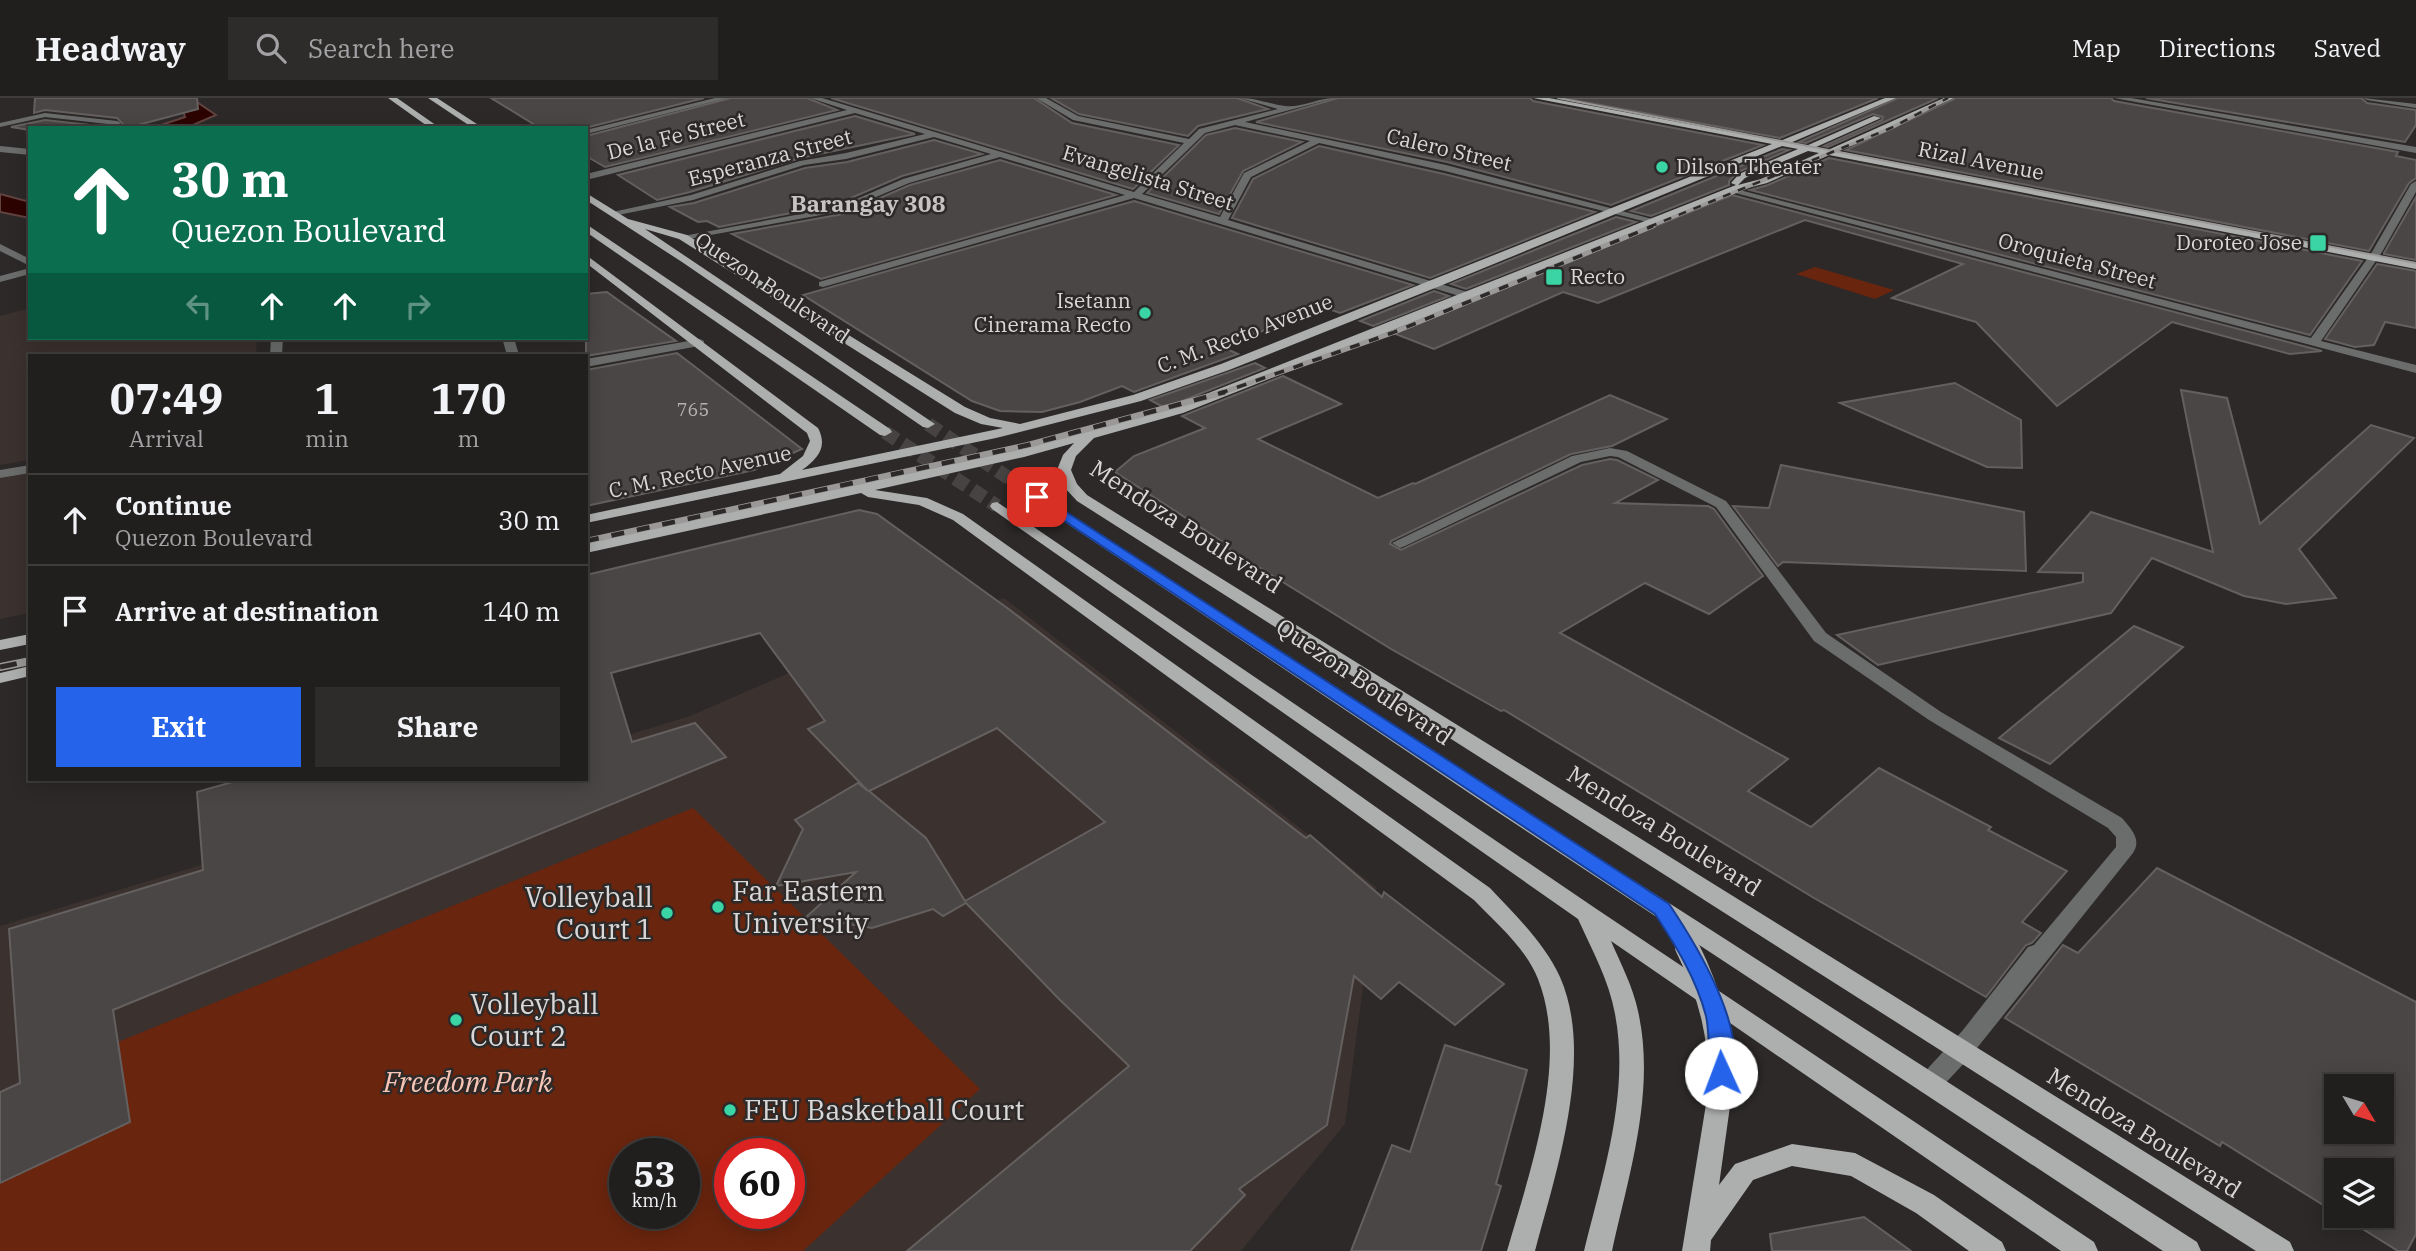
<!DOCTYPE html>
<html lang="en">
<head>
<meta charset="utf-8">
<style>
	body { margin:0; font-family:"IBM Plex Serif",serif; background:#2d2c2b; color:#f1f3f6; height:100vh; display:flex; flex-direction:column; font-size:26px; white-space:nowrap }
	* { box-sizing:border-box; margin:0 }
	p { font-size:23px; color:#a2a2a4 }
	.icon { flex:none; width:38px; height:38px; fill:none; stroke:currentColor; stroke-width:2; stroke-linecap:round; stroke-linejoin:round }
	.map { position:relative; flex:1; overflow:hidden }
	.panel { position:absolute; left:28px; top:256px; width:560px; height:427px; display:flex; flex-direction:column; background:#211f1e; border-radius:0px; box-shadow:0 4px 18px #0003,0 0 0 2px #3e3d3c }
	.panel>* { flex:none }
	.banner { position:absolute; left:28px; top:28px; width:560px; height:214px; border-radius:0px; box-shadow:0 4px 18px #0003,0 0 0 2px #3e3d3c; background:#0b6e4f; color:#fff; overflow:hidden }
	.needle { width:46px; rotate:128deg }
	.tools { position:absolute; left:2324px; top:976px; display:grid; gap:14px }
	.tools a { display:grid; place-items:center; width:70px; height:70px; border-radius:0px; background:#211f1e; box-shadow:0 4px 18px #0003,0 0 0 2px #3e3d3c; font-size:35px }
	.speed { position:absolute; left:609px; top:1040px; display:flex; gap:14px; font-size:35px; font-weight:700; text-align:center }
	.speed>* { display:grid; place-content:center; width:91px; height:91px; border-radius:50%; background:#211f1e; box-shadow:0 4px 18px #0003,0 0 0 2px #3e3d3c; line-height:1 }
	.speed small { font-size:18px; font-weight:400 }
	.speed .limit { border:10px solid #d22; background:#fff; color:#111 }
	.pin { position:absolute; display:grid; place-items:center; width:60px; height:60px; color:#fff; margin:-30px; border-radius:14px; box-shadow:0 4px 10px #0006 }
	.me { position:absolute; width:77px; margin:-38px; rotate:358deg; stroke-linejoin:round; filter:drop-shadow(0 0 5px #0008) }
	.turn { display:flex; align-items:center; gap:24px; height:147px; padding:0 28px; font-size:32px }
	.turn .icon { width:91px; height:91px; stroke-width:2.5 }
	.turn b { display:block; font-size:49px; line-height:60px }
	.lanes { display:flex; align-items:center; height:66px; padding:0 28px; background:#0003; justify-content:center; gap:35px; direction:ltr }
	.lanes .off { opacity:.35 }
	.eta { display:flex; justify-content:space-evenly; align-items:center; height:119px; text-align:center }
	.eta b { font-size:42px; font-weight:800; line-height:49px }
	.primary-button { display:flex; gap:14px; margin-top:auto; padding:14px 28px }
	.primary-button a { flex:1; height:80px; border-radius:0px; background:#2563eb; color:#fff; font-size:28px; font-weight:800; line-height:80px; text-align:center }
	.primary-button a+a { background:#2d2c2b; color:#f1f3f6 }
	ul { padding:0; list-style:none }
	li { display:flex; align-items:center; gap:21px; height:91px; padding:0 28px; border-top:2px solid #3e3d3c }
	li div { flex:1 }
	li b { display:block; font-size:26px }
	li em { font-style:normal }
	header { display:flex; align-items:center; gap:42px; box-sizing:border-box; height:98px; padding:0 35px; background:#211f1e; border-bottom:2px solid #3e3d3c }
	header strong { font-size:33px }
	nav { display:flex; gap:38px; margin-inline-start:auto; font-size:24px }
	.search { width:490px; height:63px; background:#2d2c2b; display:flex; align-items:center; gap:18px; box-sizing:border-box; padding:0 24px; border-radius:0px; color:#a2a2a4; font-size:26px }
	.map>svg:first-child { display:block }
	.built { fill:#3b312e; fill-rule:evenodd }
	.green { fill:#6a250e; fill-rule:evenodd }
	.water { fill:#2d0300; stroke:#614340; stroke-width:2 }
	.building { fill:#494645; stroke:#64605f; stroke-width:2; fill-rule:evenodd }
	.lines { fill:none; stroke-linecap:round; stroke-linejoin:round }
	.major-tunnel { stroke:#464342; stroke-width:14; stroke-dasharray:14 7; stroke-linecap:butt }
	.minor { fill:#6b6d6c; fill-rule:evenodd }
	.major { fill:#acafae; fill-rule:evenodd }
	.tram { stroke:#9b9998; stroke-width:2 }
	.rail-far3-casing { stroke:#9b9998; stroke-width:3.5 }
	.rail-far2-casing { stroke:#9b9998; stroke-width:5 }
	.rail-far1-casing { stroke:#9b9998; stroke-width:6 }
	.rail-casing { stroke:#9b9998; stroke-width:8 }
	.rail-far3 { stroke:#2c2928; stroke-width:2.5; stroke-dasharray:8; stroke-linecap:butt }
	.rail-far2 { stroke:#2c2928; stroke-width:3.5; stroke-dasharray:10; stroke-linecap:butt }
	.rail-far1 { stroke:#2c2928; stroke-width:4.5; stroke-dasharray:13; stroke-linecap:butt }
	.rail { stroke:#2c2928; stroke-width:5; stroke-dasharray:17; stroke-linecap:butt }
	.major-bridge { stroke:#acafae; stroke-width:24 }
	.route { fill:#2563eb; stroke:#184099; stroke-width:2 }
	.poi-dot { fill:#3bd4a4; stroke:#2c2928; stroke-width:2.5 }
	.labels { text-anchor:middle; stroke-width:5; stroke-linejoin:round; paint-order:stroke }
	.far-number-label { font-size:18px; fill:#b5b3b2 }
	.far-street-label { font-size:21px; fill:#d9d7d7; stroke:#2c2928 }
	.far-poi-label { font-size:21px; fill:#d9d7d7; stroke:#2c2928; text-anchor:start }
	.far-quarter-label { font-size:23px; font-weight:bold; fill:#c7c3c2; stroke:#2c2928 }
	.street-label { font-size:24px; fill:#d9d7d7; stroke:#2c2928 }
	.near-poi-label { font-size:28px; fill:#d9d7d7; stroke:#2c2928; text-anchor:start }
	.near-park-label { font-size:28px; font-style:italic; fill:#f8c6b6; stroke:#2c2928 }
</style>
</head>
<body>
<header>
<strong>Headway</strong>
<div class="search"><svg class="icon" aria-label="search" viewBox="0 0 24 24"><circle cx="10" cy="10" r="6"/><path d="M15 15l6 6"/></svg>Search here</div>
<nav><a>Map</a><a>Directions</a><a>Saved</a></nav>
</header>
<div class="map">
<svg width="2416" height="1153" viewBox="0 0 2416 1153">
	<rect width="100%" height="100%" fill="#2c2928"/>
	<g class="built">
		<path d="M30 210V240H257L256 257H30V362L0 367V218Z"/>
		<path d="M30 375V515L0 521V380Z"/>
		<path d="M1004 500 1376 789 1345 1026 1241 1153H0V828L484 681H586V650L690 618 789 575ZM625 1055H684V1115H625ZM730 1055H789V1115H730Z"/>
	</g>
	<g class="green">
		<path d="M1815 169 1894 192 1875 201 1796 176Z"/>
		<path d="M693 710 980 991 803 1153H0V1085L130 1024 118 944ZM625 1055H684V1115H625ZM730 1055H789V1115H730Z"/>
	</g>
	<g class="water">
		<path d="M191 0 216 17 186 30H152L185 19 182 10Z"/>
		<path d="M0 96 30 104V120L0 114Z"/>
	</g>
	<g class="building">
		<path d="M35 0H197L198 11 127 30H30V32L11 29 45 22 117 30 123 26 117 20 45 12 34 15Z"/>
		<path d="M491 0H704L585 30H540Z"/>
		<path d="M731 0H807L837 12 605 69 586 58V38Z"/>
		<path d="M831 0H1034L1072 25 1179 47 1133 91Z"/>
		<path d="M1051 0H1237L1268 11 1198 28 1188 38 1079 16Z"/>
		<path d="M1338 0H1530L1533 3 1763 47 1611 107 1447 64 1256 24Z"/>
		<path d="M1563 0H1878L1780 40Z"/>
		<path d="M1898 0H1938L1828 49 1824 48 1882 22 1883 19 1873 16 1806 45 1799 44Z"/>
		<path d="M1956 0H2111L2114 3 2398 54 2396 58 2416 62V80L2409 85 2369 153 1846 52Z"/>
		<path d="M2146 0H2361L2367 5 2416 12V27L2405 44Z"/>
		<path d="M855 18 915 36 800 60 690 94 657 102 618 77Z"/>
		<path d="M1235 30 1302 44 1243 73 1219 116 1147 95 1206 37Z"/>
		<path d="M934 42 982 56 902 78 837 106 719 129 707 123 698 124 670 109 694 105 805 70 847 64Z"/>
		<path d="M1319 48 1444 76 1595 114 1430 180 1232 120 1253 81Z"/>
		<path d="M1782 51 1789 52 1738 74 1729 83V87L1651 118 1631 113Z"/>
		<path d="M1829 60 2362 163 2310 237 1750 92 1768 87Z"/>
		<path d="M1000 62 1116 97 821 181 732 136 843 116 910 87Z"/>
		<path d="M1732 97 2322 253 2290 256 2172 224 2057 308 1976 224 1892 200 1963 166 1805 122 1598 205 1563 194 1434 251 1393 235Z"/>
		<path d="M2416 99V162L2384 156V155Z"/>
		<path d="M1134 103 1413 187 1340 215 1323 209 1222 249 1238 256 1134 294 1122 288 1080 304 1042 314 1000 313 972 303 803 197Z"/>
		<path d="M1616 119 1636 124 1466 191 1451 186Z"/>
		<path d="M2377 166 2416 173V230L2385 224 2374 247 2355 249 2325 241Z"/>
		<path d="M1434 193 1449 198 1373 228 1360 223Z"/>
		<path d="M607 194 618 202 676 243 586 258V196Z"/>
		<path d="M677 255 802 351 754 372 586 408V272Z"/>
		<path d="M1255 265 1265 270 1172 307 1163 309 1150 302Z"/>
		<path d="M1283 278 1341 306 1258 341 1378 400 1413 385 1415 386 1610 297 1667 321 1612 348 1571 356 1391 443 1390 446 1401 452 1582 367 1610 361 1617 362 1658 382 1615 405 1708 408 1714 411 1763 478 1709 516 1645 485 1560 535 1788 661 1748 693 1811 729 1879 670 1991 729 1988 732 2067 773 2022 824 2041 835 2032 845 2026 847 1986 899 1814 800 1504 612 1501 613 1391 551 1223 447 1226 446 1115 374 1134 358 1205 330 1182 318Z"/>
		<path d="M1955 285 2021 322 2022 370 1987 369 1840 305Z"/>
		<path d="M2181 292 2227 300 2260 426 2371 327 2414 340 2299 451 2336 500 2286 506 2244 498 2152 460 2111 515 1878 567 1837 537 2083 484V475L2038 474 2091 414 2213 454Z"/>
		<path d="M1781 367 2024 414 2026 473 1783 464 1778 468 1733 408 1769 410Z"/>
		<path d="M859 412 877 416 1010 512 1306 740 1310 737 1382 799 1384 794 1504 886 1455 927 1399 884 1381 901 1354 878 1327 1027 1239 1091 1245 1097 1190 1153H907L1129 968 1060 902 966 805 943 818 933 811 872 830 806 819 856 774 776 788 803 731 795 722 858 685 868 693 808 631 825 623 760 535 611 575 632 644 695 625 726 659 113 912 130 1024 0 1085V994L20 985 9 831 203 772 197 694 243 681H586V477ZM997 630 1105 724 965 803 926 740 869 693Z"/>
		<path d="M2134 528 2183 549 2050 666 1999 640Z"/>
		<path d="M2157 770 2416 904V1136L2407 1153H2398L2342 1118H2382V1073H2336V1115L2222 1044 2220 1048 2005 920 2063 847 2078 855ZM2336 989H2382V1034H2336Z"/>
		<path d="M1445 947 1527 972 1496 1086 1501 1088 1481 1153H1351L1392 1047 1410 1054Z"/>
		<path d="M1864 1119 1911 1153H1772L1770 1136Z"/>
	</g>
	<g class="lines">
		<g class="major-tunnel">
			<path d="M928 326 1037 399"/>
			<path d="M885 334 997 408"/>
		</g>
		<g class="minor">
			<path d="M715 0H728L586 36V32Z"/>
			<path d="M810 0H822L1134 94 1184 45 1073 22 1036 0H1046L1078 18 1189 41 1199 31 1278 11 1240 0C1256 0 1269 6 1285 8 1300 10 1319 0 1335 0L1245 24 1446 67 1660 123 1655 126 1445 73 1319 45 1251 79 1228 122 1474 196V200H1466L1134 100 823 189 819 188V184L1125 97 1000 59 909 85 843 113 683 142 678 139 838 109 903 81 991 56 934 39 846 61 804 67 693 102 613 118 608 115 691 97 800 63 846 55 925 36 855 15 586 82V76L847 12ZM1235 27 1310 43 1244 75 1220 119 1142 96 1205 35Z"/>
			<path d="M2114 0H2131L2416 49V55Z"/>
			<path d="M2363 0 2416 6V10L2367 2Z"/>
			<path d="M45 15 117 23 121 25 117 27 45 19 0 29V25Z"/>
			<path d="M0 48 30 51V57L0 54Z"/>
			<path d="M2416 83V94L2382 154 2321 243 2416 267V275L1724 92 1732 90 2311 240 2372 154 2411 86Z"/>
			<path d="M0 146 30 161V168L0 153Z"/>
			<path d="M30 170V176L0 184V178Z"/>
			<path d="M271 240H283L282 257H270Z"/>
			<path d="M502 240H514L519 257H507Z"/>
			<path d="M700 241 704 243V247L586 269V261Z"/>
			<path d="M1610 350 1627 353 1726 403 1826 535 1941 614 2122 720C2131 731 2142 741 2133 755L1969 960 1938 993 1929 996 1920 993 1917 986 1920 979 1963 932 2028 849 2034 847 2116 749V739L2108 730 1929 622 1814 543 1716 409 1618 359 1610 358 1581 364 1405 448 1400 450 1392 445 1572 358Z"/>
			<path d="M30 367V375L0 380V372Z"/>
		</g>
		<g class="major">
			<path d="M388 0H397L440 30H430Z"/>
			<path d="M428 0H437L483 30H473Z"/>
			<path d="M1533 0H1549L1780 43 1885 0H1896L1790 45 1806 48 1874 18 1881 20 1816 49 1828 52 1944 0H1954L1837 53 2416 165V171L1829 57 1767 85 1732 94 1474 200 1183 315 1094 340 1076 358 1071 372 1077 386 1087 397 2290 1144 2294 1153H2256L1077 403 1063 388 1057 372 1063 357 1074 345 1024 359 875 392 927 400 963 416 1490 790C1515 817 1544 844 1560 879 1595 958 1556 1074 1535 1153H1507C1530 1073 1570 962 1538 881 1526 850 1496 825 1474 802L953 422 919 407 868 399 861 395 586 455V445L1022 351 1173 309 1736 87 1731 85 1739 76 1798 51 1782 48 1440 188 1229 272 1141 303 996 340 586 425V417L780 376 803 358 810 343 807 335 586 165V157L818 330C828 349 818 360 802 372L1003 330 981 326 955 315 679 141 645 131 935 326 928 330 923 329 682 164 586 102V95L628 121 687 137 965 309 990 320 1020 326 1133 297 1221 266 1772 46ZM1808 53 1819 55 1761 81 1738 87 1745 80Z"/>
			<path d="M586 126 890 331 892 334 885 338 880 337 586 134Z"/>
			<path d="M1037 395 1513 705 2197 1144 2201 1153H2163L1499 715 1032 402 1030 399 1032 396Z"/>
			<path d="M997 404 1595 810 2094 1144 2098 1153H2061L1611 843C1621 866 1633 889 1638 913 1656 993 1629 1076 1612 1153H1584C1603 1076 1630 995 1615 916 1609 882 1592 852 1578 821L992 411 990 408 992 405Z"/>
			<path d="M30 536V546L0 552V542Z"/>
			<path d="M30 568V578L0 585V575Z"/>
			<path d="M1720 983 1729 987 1732 994 1719 1087 1735 1066 1792 1046 1855 1055 1934 1097 2002 1144 2006 1153H1969L1916 1115 1851 1078 1792 1068 1753 1082 1711 1142 1710 1153H1682L1708 994 1711 987Z"/>
		</g>
		<path class="tram" d="M1558 0 2416 165"/>
		<defs>
			<path id="rail-far3" d="M1649 129 1891 30 1948 0"/>
			<path id="rail-far2" d="M1218 296 1392 235 1653 128"/>
			<path id="rail-far1" d="M586 443 1028 347 1225 294"/>
			<path id="rail" d="M0 569 30 563"/>
		</defs>
		<use href="#rail-far3" class="rail-far3-casing"/>
		<use href="#rail-far2" class="rail-far2-casing"/>
		<use href="#rail-far1" class="rail-far1-casing"/>
		<use href="#rail" class="rail-casing"/>
		<use href="#rail-far3" class="rail-far3"/>
		<use href="#rail-far2" class="rail-far2"/>
		<use href="#rail-far1" class="rail-far1"/>
		<use href="#rail" class="rail"/>
		<path class="major-bridge" d="M1687 849C1711 897 1722 940 1720 994"/>
	</g>
	<path class="route" d="M1037 395 1669 806C1694 843 1752 936 1729 982L1721 985 1714 982C1708 970 1710 935 1706 918 1696 880 1676 848 1655 816L1033 402 1031 399Z"/>
	<g class="poi-dot">
		<circle cx="1662" cy="69" r="7"/>
		<rect x="2309" y="136" width="18" height="18" rx="3.5"/>
		<rect x="1545" y="170" width="18" height="18" rx="3.5"/>
		<circle cx="1145" cy="215" r="7"/>
		<circle cx="718" cy="809" r="7"/>
		<circle cx="667" cy="815" r="7"/>
		<circle cx="456" cy="922" r="7"/>
		<circle cx="730" cy="1012" r="7"/>
	</g>
	<g class="labels">
		<g class="far-number-label">
			<text x="693" y="318">765</text>
		</g>
		<g class="far-street-label">
			<text transform="translate(676 38) rotate(-14)" y="7">De la Fe Street</text>
			<text transform="translate(1449 52) rotate(13)" y="7">Calero Street</text>
			<text transform="translate(770 60) rotate(-15)" y="7">Esperanza Street</text>
			<text transform="translate(1981 63) rotate(11)" y="7">Rizal Avenue</text>
			<text transform="translate(1148 80) rotate(17)" y="7">Evangelista Street</text>
			<text transform="translate(2077 163) rotate(15)" y="7">Oroquieta Street</text>
			<text transform="translate(772 190) rotate(34)" y="7">Quezon Boulevard</text>
			<text transform="translate(1245 236) rotate(-21)" y="7">C. M. Recto Avenue</text>
			<text transform="translate(700 374) rotate(-12)" y="7">C. M. Recto Avenue</text>
		</g>
		<g class="far-poi-label">
			<text x="1676" y="76">Dilson Theater</text>
			<text x="2302" y="152" text-anchor="end">Doroteo Jose</text>
			<text x="1570" y="186">Recto</text>
			<text x="1131" y="210" text-anchor="end">Isetann<tspan x="1131" dy="24">Cinerama Recto</tspan></text>
		</g>
		<g class="far-quarter-label">
			<text x="868" y="114">Barangay 308</text>
		</g>
		<g class="street-label">
			<text transform="translate(1186 429) rotate(33)" y="8">Mendoza Boulevard</text>
			<text transform="translate(1364 584) rotate(34)" y="8">Quezon Boulevard</text>
			<text transform="translate(1664 733) rotate(32)" y="8">Mendoza Boulevard</text>
			<text transform="translate(2144 1035) rotate(32)" y="8">Mendoza Boulevard</text>
		</g>
		<g class="near-poi-label">
			<text x="732" y="803">Far Eastern<tspan x="732" dy="32">University</tspan></text>
			<text x="653" y="809" text-anchor="end">Volleyball<tspan x="653" dy="32">Court 1</tspan></text>
			<text x="470" y="916">Volleyball<tspan x="470" dy="32">Court 2</tspan></text>
			<text x="744" y="1022">FEU Basketball Court</text>
		</g>
		<g class="near-park-label">
			<text x="468" y="994">Freedom Park</text>
		</g>
	</g>
</svg>
<div class="tools">
<a><svg class="needle" viewBox="-14 -14 28 28"><path d="M0-13l5 13h-10z" fill="#e53935"/><path d="M0 13l5-13h-10z" fill="#a2a2a4"/></svg></a>
<a><svg class="icon" aria-label="layers" viewBox="0 0 24 24"><path d="M12 4l9 5-9 5-9-5zM3 14l9 5 9-5"/></svg></a>
</div>
<div class="speed"><div>53<small>km/h</small></div><div class="limit">60</div></div>
<div class="pin" style="left:1037px;top:399px;background:#d93025"><svg class="icon" aria-label="arrive" viewBox="0 0 24 24"><path d="M6 21V4h12l-3 4 3 4H6"/></svg></div>
<svg class="me" style="left:1721px;top:975px" viewBox="-20 -20 40 40"><circle r="19" fill="#fff"/><path d="M0-13L10 11 0 6-10 11z" fill="#2563eb"/></svg>
<div class="banner">
<div class="turn"><svg class="icon" aria-label="ahead" viewBox="0 0 24 24"><path d="M12 20V5M6 11l6-6 6 6"/></svg><div><b>30 m</b>Quezon Boulevard</div></div>
<div class="lanes"><svg class="icon off" aria-label="left" viewBox="0 0 24 24"><path d="M17 20v-9H6M10 6l-5 5 5 5"/></svg><svg class="icon" aria-label="ahead" viewBox="0 0 24 24"><path d="M12 20V5M6 11l6-6 6 6"/></svg><svg class="icon" aria-label="ahead" viewBox="0 0 24 24"><path d="M12 20V5M6 11l6-6 6 6"/></svg><svg class="icon off" aria-label="right" viewBox="0 0 24 24"><path d="M7 20v-9h11M14 6l5 5-5 5"/></svg></div>
</div>
<section class="panel">
<div class="eta">
<div><b>07:49</b><p>Arrival</p></div>
<div><b>1</b><p>min</p></div>
<div><b>170</b><p>m</p></div>
</div>
<ul>
<li><svg class="icon" aria-label="ahead" viewBox="0 0 24 24"><path d="M12 20V5M6 11l6-6 6 6"/></svg><div><b>Continue</b><p>Quezon Boulevard</p></div><em>30 m</em></li>
<li><svg class="icon" aria-label="arrive" viewBox="0 0 24 24"><path d="M6 21V4h12l-3 4 3 4H6"/></svg><div><b>Arrive at destination</b></div><em>140 m</em></li>
</ul>
<div class="primary-button"><a>Exit</a><a>Share</a></div>
</section>
</div>
</body>
</html>
